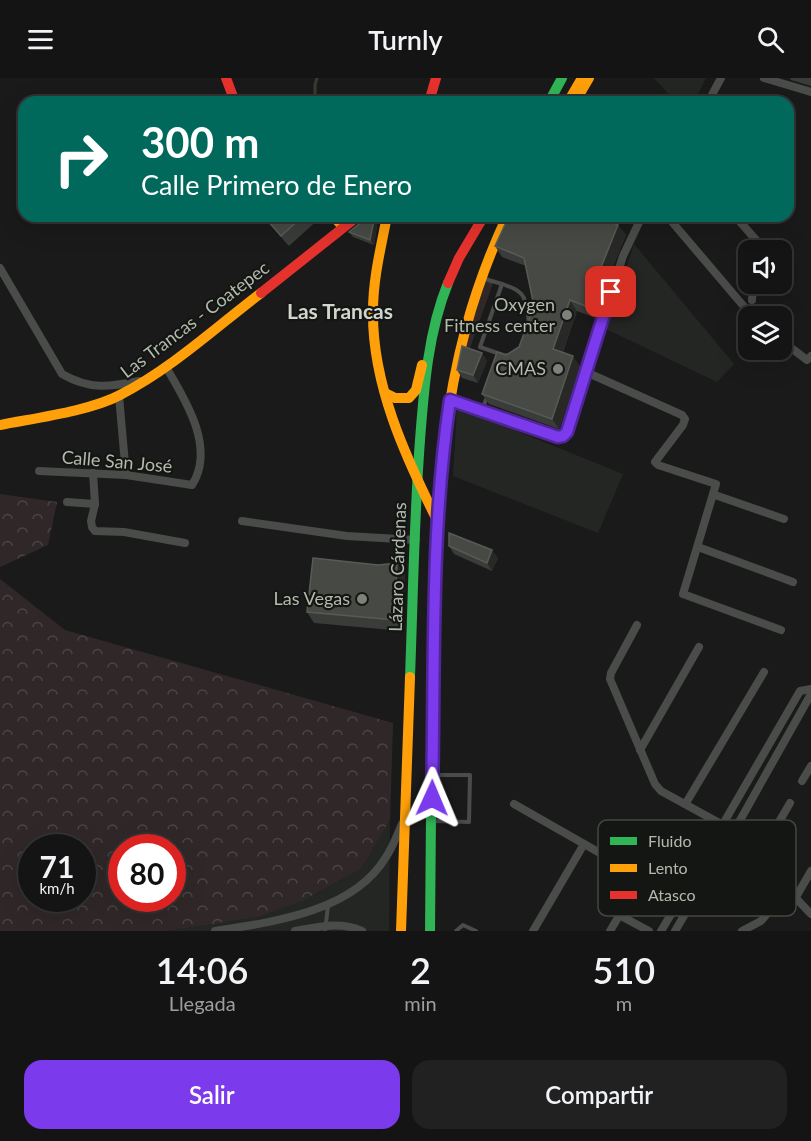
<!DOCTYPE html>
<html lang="es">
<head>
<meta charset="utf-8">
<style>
	body { margin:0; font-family:Lato,sans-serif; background:#212122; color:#f1f3f6; height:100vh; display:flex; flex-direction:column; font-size:22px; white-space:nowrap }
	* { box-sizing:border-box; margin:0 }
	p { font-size:20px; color:#9d9ea0 }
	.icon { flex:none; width:33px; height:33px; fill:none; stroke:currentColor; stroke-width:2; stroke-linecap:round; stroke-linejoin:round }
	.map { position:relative; height:853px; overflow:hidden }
	.panel { display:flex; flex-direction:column; background:#141414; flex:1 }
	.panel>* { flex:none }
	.guide { position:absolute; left:18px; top:18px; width:776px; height:126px; border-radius:18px; box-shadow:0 6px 24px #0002,0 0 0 2px #333334; background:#00695c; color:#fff; overflow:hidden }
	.fabs { position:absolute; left:738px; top:162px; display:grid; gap:12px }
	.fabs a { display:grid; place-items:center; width:54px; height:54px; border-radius:12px; background:#141414; box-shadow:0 6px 24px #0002,0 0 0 2px #333334; font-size:30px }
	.speed { position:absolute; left:18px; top:756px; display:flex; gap:12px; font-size:30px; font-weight:700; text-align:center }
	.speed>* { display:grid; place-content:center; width:78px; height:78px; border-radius:50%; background:#141414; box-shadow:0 6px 24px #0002,0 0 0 2px #333334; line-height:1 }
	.speed small { font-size:15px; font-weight:400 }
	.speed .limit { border:9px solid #d22; background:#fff; color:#111 }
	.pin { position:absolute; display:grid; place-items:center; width:51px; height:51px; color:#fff; margin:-26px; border-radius:12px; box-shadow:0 3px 9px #0006 }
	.me { position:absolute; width:66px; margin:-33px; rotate:1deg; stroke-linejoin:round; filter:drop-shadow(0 0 4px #0008) }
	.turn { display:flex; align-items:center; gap:21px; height:126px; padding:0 24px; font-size:27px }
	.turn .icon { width:78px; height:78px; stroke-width:2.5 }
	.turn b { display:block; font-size:42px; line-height:51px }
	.eta { display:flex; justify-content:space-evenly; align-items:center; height:102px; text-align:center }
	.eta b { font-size:36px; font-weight:600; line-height:42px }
	.primary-button { display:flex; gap:12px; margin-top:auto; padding:12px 24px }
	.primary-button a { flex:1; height:69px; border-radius:18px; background:#7c3aed; color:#fff; font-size:24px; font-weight:600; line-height:69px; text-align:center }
	.primary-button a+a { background:#212122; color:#f1f3f6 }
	header { display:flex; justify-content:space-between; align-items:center; height:78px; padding:0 24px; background:#141414; font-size:27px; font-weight:600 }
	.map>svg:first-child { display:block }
	.built { fill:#242624 }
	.grass { fill:url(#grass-tufts) }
	.forest { fill:url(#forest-crowns); fill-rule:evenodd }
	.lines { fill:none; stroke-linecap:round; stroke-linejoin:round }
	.stream { stroke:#383c2d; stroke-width:3 }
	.lane { stroke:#4a4c49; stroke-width:4 }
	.street { stroke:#4a4c49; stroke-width:8 }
	.fast { stroke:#30b455; stroke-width:10 }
	.slow { stroke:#ff9f0a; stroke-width:10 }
	.jam { stroke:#e5322d; stroke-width:10 }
	.wall { fill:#3a3c39 }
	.shaded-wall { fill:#282827 }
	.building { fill:#474945; stroke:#585b55; stroke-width:1.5 }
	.route-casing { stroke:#51269a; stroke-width:15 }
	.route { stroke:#7c3aed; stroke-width:10 }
	.poi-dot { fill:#7d8279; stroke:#141614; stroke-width:2 }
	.labels { text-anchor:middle; stroke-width:4.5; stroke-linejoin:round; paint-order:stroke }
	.poi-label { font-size:18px; fill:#b3baac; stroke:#141614; text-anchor:end }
	.street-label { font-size:18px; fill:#b3baac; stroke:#141614 }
	.quarter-label { font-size:21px; font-weight:bold; fill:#d1d6cd; stroke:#141614 }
	.key { fill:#141614; stroke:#444742; stroke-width:1.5 }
	.key-label { font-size:16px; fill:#b3baac }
</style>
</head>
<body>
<header><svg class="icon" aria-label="menu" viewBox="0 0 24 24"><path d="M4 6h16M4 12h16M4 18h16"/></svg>Turnly<svg class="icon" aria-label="search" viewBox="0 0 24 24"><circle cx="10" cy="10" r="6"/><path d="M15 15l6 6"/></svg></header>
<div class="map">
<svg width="811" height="853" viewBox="0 0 811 853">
	<defs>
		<pattern id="grass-tufts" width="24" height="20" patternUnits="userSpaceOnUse" patternTransform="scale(1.5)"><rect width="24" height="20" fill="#302728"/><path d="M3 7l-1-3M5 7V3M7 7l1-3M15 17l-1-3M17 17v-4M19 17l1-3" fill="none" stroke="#4c4444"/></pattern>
		<pattern id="forest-crowns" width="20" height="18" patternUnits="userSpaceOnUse" patternTransform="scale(1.5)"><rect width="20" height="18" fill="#302728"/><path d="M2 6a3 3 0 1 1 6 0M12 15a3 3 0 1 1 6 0" fill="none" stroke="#4c4444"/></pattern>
	</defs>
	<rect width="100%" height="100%" fill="#1a1a1a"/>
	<g class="built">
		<path d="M654 0H706L694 24H676Z"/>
		<path d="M634 166 734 286 717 304 606 251Z"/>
		<path d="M457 329 623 396 598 455 453 398Z"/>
		<path d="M390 742 389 853H168L258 839 312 818 361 791Z"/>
	</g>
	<path class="grass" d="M484 202 493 205 468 276 462 274Z"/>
	<g class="forest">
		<path d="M0 416 57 424 48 467 0 489Z"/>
		<path d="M0 501 65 552 393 645 390 742 361 791 304 822 258 839 168 853H0ZM32 770H82V820H32ZM122 770H172V820H122Z"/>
	</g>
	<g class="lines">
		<path class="stream" d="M315 24V7L317 0"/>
		<g class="lane">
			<path d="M482 200 502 206"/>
			<path d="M502 206C507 208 515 210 519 214 524 217 526 225 527 231 531 250 529 266 513 278L503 277 480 269Z"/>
			<path d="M482 332 487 319"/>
			<path d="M433 697H470L469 744 434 743"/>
			<path d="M325 853 328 828"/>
			<path d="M456 853 463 847 476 853"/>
		</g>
		<g class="street">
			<path d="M764 0 811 14"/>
			<path d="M708 24 721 0"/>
			<path d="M667 138 752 238"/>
			<path d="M735 138 756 162 757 172"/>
			<path d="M0 190 62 296C90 312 109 309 139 303"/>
			<path d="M752 222 753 206"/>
			<path d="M782 263 807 282 811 278"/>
			<path d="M586 294 682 337 685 341 683 347 655 384 658 387 716 406 683 516 781 552"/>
			<path d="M119 318 126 397"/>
			<path d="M450 322 558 359H563L567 354 623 178 642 138"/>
			<path d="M39 393 126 397 192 407C216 370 185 321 166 289"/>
			<path d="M93 395 95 426 91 443 92 449 95 453 124 454 185 465"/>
			<path d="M715 417 784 441"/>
			<path d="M67 424 95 426"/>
			<path d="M242 443 347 458 416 462"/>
			<path d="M698 469 793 504"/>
			<path d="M637 547 611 595 610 601 655 706 661 713 734 753C749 787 737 803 702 807L675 853"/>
			<path d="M640 672 699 569"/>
			<path d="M802 703 811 688"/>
			<path d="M686 725 764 594"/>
			<path d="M514 726 642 799"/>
			<path d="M734 753 811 616"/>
			<path d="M739 788 790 814 811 836"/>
			<path d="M750 794 790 725"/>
			<path d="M796 819 811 793"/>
			<path d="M619 837 649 853"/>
			<path d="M215 853C273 844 353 834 386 779 393 769 397 757 402 746"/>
			<path d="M295 853C319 849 340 843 362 853"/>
			<path d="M533 853 584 766"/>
			<path d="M610 853 660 769"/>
			<path d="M661 853 691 803 717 751 723 746 800 613 811 611"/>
			<path d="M742 853 761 843 772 830"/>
		</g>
		<g class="fast">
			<path d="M549 24 562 0"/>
			<path d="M410 599C413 520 414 441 420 362 424 310 428 254 448 205"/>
			<path d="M430 853 432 621"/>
		</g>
		<g class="slow">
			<path d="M568 24 582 0"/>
			<path d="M575 24 589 0"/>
			<path d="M333 138 343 149"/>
			<path d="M387 138C381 169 373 201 373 233 372 306 405 378 437 442"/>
			<path d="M385 315 395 320H409L416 312 422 287"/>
			<path d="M0 347C35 340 90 333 120 317 171 291 215 250 261 215"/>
			<path d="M444 366C454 282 472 214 507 138"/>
			<path d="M401 853 410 599"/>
		</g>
		<g class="jam">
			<path d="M226 0 235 24"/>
			<path d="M429 24 436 0"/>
			<path d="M448 205 459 180 484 138"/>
			<path d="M261 215 358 138"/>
			<path d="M432 621 436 471 444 366"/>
		</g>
	</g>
	<g class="wall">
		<path d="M790 0H811V8L791 2Z"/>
		<path d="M262 138H322L289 168Z"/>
		<path d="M374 142 377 148 374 167 353 159 349 154Z"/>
		<path d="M618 147 626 157 601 218 602 220 595 240 577 233 563 274 580 288 559 351 489 326 482 316 506 277 519 269 534 228 526 188 502 179 495 168Z"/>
		<path d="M482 275 487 283 478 305 462 300 457 292Z"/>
		<path d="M449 468 498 480 492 493 454 476Z"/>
		<path d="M397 485 405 495 403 553 314 545 307 534 378 487Z"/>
	</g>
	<g class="shaded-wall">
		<path d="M374 142 377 148 374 167 370 162Z"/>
		<path d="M618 147 626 157 601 218 602 220 595 240 588 229 593 209Z"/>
		<path d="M570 222 577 233 560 281 553 271Z"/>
		<path d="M482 275 487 283 478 305 473 297Z"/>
		<path d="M573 278 580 288 559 351 552 341Z"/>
		<path d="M492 472 498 480 492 493 487 485Z"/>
		<path d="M397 485 405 495 403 553 395 542Z"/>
	</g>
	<g class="building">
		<path d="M443 20 454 24H442Z"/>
		<path d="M264 138H303L281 158Z"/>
		<path d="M509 138H595L618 147 593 209 595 210 588 229 570 222 553 271 573 278 552 341 482 316 497 274 506 277 519 269 534 228 524 180 495 168Z"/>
		<path d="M368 139 374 142 370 162 349 154Z"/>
		<path d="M462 268 482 275 473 297 457 292Z"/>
		<path d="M449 455 492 472 487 485 449 468Z"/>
		<path d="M313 480 378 487 397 485 395 542 307 534Z"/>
	</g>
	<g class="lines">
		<defs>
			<path id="route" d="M432 720C435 587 430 454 450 322L558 359 563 358 567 354 611 214"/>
		</defs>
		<use href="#route" class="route-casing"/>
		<use href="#route" class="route"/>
	</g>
	<g class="poi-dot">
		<circle cx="567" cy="237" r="6"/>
		<circle cx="558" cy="291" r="6"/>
		<circle cx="362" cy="521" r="6"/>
	</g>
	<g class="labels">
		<g class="poi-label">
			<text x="555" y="233">Oxygen<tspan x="555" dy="21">Fitness center</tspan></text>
			<text x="546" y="297">CMAS</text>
			<text x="350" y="527">Las Vegas</text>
		</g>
		<g class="street-label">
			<text transform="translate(195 242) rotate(-37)" y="6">Las Trancas - Coatepec</text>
			<text transform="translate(117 384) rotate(5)" y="6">Calle San José</text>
			<text transform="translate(398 489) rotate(-88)" y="6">Lázaro Cárdenas</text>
		</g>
		<g class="quarter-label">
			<text x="340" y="241">Las Trancas</text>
		</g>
	</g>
	<rect x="598" y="742" width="198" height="96" rx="9" class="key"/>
	<rect x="610" y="759" width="27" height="8" fill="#30b455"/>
	<rect x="610" y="786" width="27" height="8" fill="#ff9f0a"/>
	<rect x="610" y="813" width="27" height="8" fill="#e5322d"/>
	<g class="key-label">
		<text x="648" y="769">Fluido</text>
		<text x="648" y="796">Lento</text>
		<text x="648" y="823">Atasco</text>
	</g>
</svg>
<div class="fabs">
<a><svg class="icon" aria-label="sound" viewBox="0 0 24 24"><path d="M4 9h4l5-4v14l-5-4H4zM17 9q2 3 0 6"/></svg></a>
<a><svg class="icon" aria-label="layers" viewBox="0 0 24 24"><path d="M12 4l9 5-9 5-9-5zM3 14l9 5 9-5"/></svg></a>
</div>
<div class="speed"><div>71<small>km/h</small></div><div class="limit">80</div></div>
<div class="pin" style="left:611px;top:214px;background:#d93025"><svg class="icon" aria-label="arrive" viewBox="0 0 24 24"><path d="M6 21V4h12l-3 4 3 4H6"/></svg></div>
<svg class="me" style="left:432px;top:720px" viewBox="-20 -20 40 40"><path d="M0-17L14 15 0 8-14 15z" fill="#7c3aed" stroke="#fff" stroke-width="4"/></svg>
<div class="guide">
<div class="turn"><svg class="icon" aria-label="right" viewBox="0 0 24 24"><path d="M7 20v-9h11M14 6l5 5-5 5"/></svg><div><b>300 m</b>Calle Primero de Enero</div></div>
</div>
</div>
<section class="panel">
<div class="eta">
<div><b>14:06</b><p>Llegada</p></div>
<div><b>2</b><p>min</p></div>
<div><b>510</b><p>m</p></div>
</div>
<div class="primary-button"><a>Salir</a><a>Compartir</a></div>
</section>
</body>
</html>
